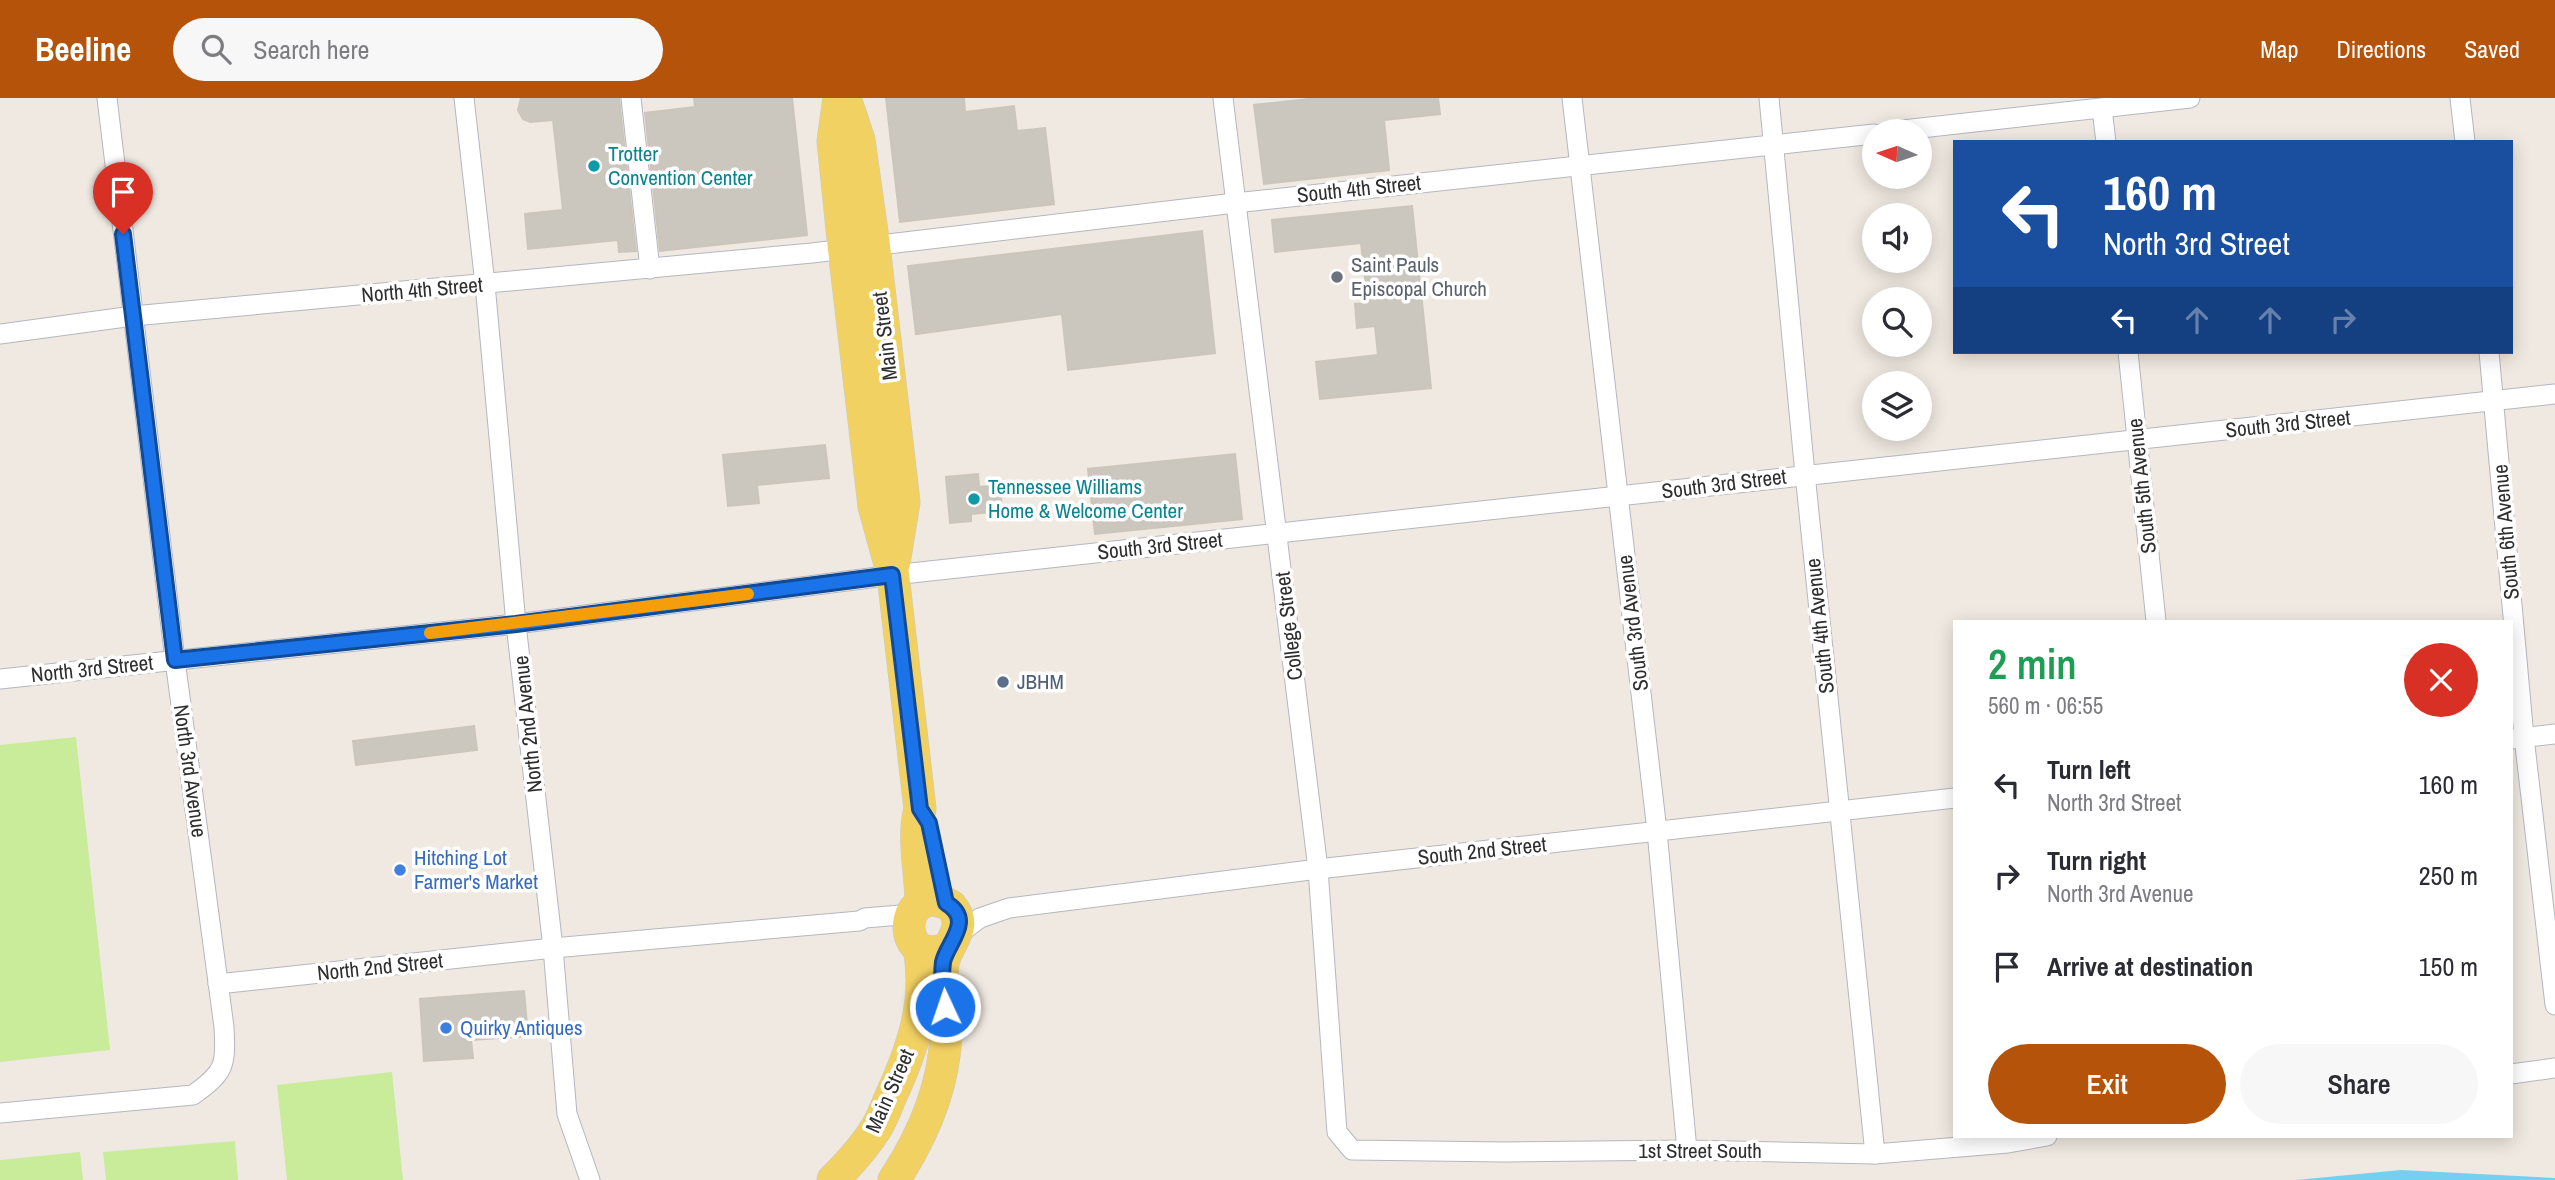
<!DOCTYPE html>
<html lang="en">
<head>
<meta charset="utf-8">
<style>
	body { margin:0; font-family:"Archivo Narrow",sans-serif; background:#f7f7f7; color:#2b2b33; height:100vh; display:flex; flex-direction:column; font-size:26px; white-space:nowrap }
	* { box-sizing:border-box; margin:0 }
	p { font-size:23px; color:#7c7c81 }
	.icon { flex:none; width:38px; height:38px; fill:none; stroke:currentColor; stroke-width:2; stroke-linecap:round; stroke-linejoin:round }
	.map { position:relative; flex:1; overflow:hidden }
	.drawer { position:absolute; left:1953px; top:522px; width:560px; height:518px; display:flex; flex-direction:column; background:#fff; border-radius:0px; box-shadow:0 4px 18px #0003 }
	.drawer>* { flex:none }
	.top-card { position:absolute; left:1953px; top:42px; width:560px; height:214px; border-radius:0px; box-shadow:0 4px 18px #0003; background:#1a4fa0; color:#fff; overflow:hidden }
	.needle { width:46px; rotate:273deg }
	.tools { position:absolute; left:1862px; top:21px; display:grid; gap:14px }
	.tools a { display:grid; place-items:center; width:70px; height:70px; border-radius:50%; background:#fff; box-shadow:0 4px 18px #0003; font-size:35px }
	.pin { position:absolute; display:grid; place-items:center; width:60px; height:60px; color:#fff; margin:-72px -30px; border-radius:50% 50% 50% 0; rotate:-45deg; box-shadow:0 0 7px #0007 }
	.pin .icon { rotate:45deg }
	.me { position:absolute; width:77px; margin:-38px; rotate:357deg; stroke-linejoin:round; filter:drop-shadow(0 0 5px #0008) }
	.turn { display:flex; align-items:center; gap:24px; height:147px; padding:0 35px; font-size:32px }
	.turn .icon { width:91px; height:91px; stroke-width:2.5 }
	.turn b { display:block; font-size:49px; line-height:60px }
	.lanes { display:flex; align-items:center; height:66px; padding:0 35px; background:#0003; justify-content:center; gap:35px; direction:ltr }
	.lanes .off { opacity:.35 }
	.round { display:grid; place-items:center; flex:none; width:74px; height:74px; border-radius:37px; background:#f7f7f7 }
	.summary { display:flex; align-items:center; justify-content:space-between; height:119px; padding:0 35px }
	h1 { font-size:42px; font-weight:600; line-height:52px; color:#1e9e55 }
	.primary-button { display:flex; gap:14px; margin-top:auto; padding:14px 35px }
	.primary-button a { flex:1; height:80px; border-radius:42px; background:#b45309; color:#fff; font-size:28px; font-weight:600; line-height:80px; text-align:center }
	.primary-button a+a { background:#f7f7f7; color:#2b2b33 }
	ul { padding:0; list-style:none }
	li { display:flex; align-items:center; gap:21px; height:91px; padding:0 35px }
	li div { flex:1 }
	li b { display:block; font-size:26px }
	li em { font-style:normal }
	header { display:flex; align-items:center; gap:42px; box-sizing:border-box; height:98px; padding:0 35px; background:#b45309; color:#fff }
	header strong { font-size:33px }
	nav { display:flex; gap:38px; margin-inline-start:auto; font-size:24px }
	.search { width:490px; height:63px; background:#f7f7f7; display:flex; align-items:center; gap:18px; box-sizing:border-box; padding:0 24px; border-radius:38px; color:#7c7c81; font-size:26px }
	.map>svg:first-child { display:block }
	.pitch { fill:#c9ec9a }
	.water { fill:#75cff0 }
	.building { fill:#cbc7bf; stroke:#cbc5ba; stroke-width:2 }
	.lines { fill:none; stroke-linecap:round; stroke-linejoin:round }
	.minor-casing { stroke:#b4b7c1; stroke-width:21 }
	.primary-casing { stroke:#c9c9c9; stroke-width:33 }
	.minor { stroke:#fff; stroke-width:19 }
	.primary { stroke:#f2d163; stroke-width:32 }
	.route-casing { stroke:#114b97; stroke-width:18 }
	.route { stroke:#1a73e8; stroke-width:12 }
	.slow { stroke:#f59e0b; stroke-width:12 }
	.culture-dot { fill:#0f9aa8; stroke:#fff; stroke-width:2.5 }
	.worship-dot { fill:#6b7280; stroke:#fff; stroke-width:2.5 }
	.service-dot { fill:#5c6f8a; stroke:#fff; stroke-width:2.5 }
	.shop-dot { fill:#3f7fe0; stroke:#fff; stroke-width:2.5 }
	.labels { text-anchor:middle; stroke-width:7; stroke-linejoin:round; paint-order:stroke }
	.culture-label { font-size:21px; fill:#0d838f; stroke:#fff; text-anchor:start }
	.street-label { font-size:21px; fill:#2e2e2e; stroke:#fff }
	.worship-label { font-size:21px; fill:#5b616d; stroke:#fff; text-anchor:start }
	.service-label { font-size:21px; fill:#4e5e75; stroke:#fff; text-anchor:start }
	.shop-label { font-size:21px; fill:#366cbe; stroke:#fff; text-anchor:start }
</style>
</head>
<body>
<header>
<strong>Beeline</strong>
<div class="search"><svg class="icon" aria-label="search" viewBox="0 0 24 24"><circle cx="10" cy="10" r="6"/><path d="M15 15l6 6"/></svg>Search here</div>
<nav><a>Map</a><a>Directions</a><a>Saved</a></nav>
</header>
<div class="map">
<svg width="2555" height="1082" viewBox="0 0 2555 1082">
	<rect width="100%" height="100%" fill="#efe9e1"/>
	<g class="pitch">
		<path d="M76 639 110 952 0 964V647Z"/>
		<path d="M392 974 403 1082H287L277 987Z"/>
		<path d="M235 1043 238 1082H106L103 1054Z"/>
		<path d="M80 1054 83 1082H0V1062Z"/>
	</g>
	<path class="water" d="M2401 1072 2555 1080V1082H2296Z"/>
	<g class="building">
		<path d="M521 0H619L636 153 619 154 618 142 528 151 525 116 563 112 553 22 530 24 523 21 518 12Z"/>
		<path d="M694 0H792L807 137 660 153 645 15 695 9Z"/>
		<path d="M886 0H964L965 14 1014 8 1017 33 1045 30 1054 106 900 124Z"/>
		<path d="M1318 0H1438L1440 16 1384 22 1389 72 1264 86 1254 7Z"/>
		<path d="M1412 108 1431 290 1320 301 1316 264 1378 257 1375 228 1357 230 1355 206 1368 205 1361 145 1275 154 1272 122Z"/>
		<path d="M1202 133 1215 255 1068 272 1062 216 916 236 908 168Z"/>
		<path d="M825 347 829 380 757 387 759 405 728 408 723 357Z"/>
		<path d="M1235 356 1242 421 1095 436 1088 371Z"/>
		<path d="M978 376 979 389 1000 387 1002 413 971 416V423L950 425 946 379Z"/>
		<path d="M474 628 477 652 356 667 353 643Z"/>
		<path d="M524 893 528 938 471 942 473 960 424 963 420 901Z"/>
	</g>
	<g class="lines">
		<defs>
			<g id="minor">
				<path d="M464 0 485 186 516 526 553 850 567 1016 590 1082"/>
				<path d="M631 0 650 171"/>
				<path d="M1223 0 1318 771 1337 1034 1352 1052 1504 1054 1687 1052 1875 1056 2008 1045 2047 1038"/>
				<path d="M1572 0 1657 733 1687 1052"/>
				<path d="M1769 0 1805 376 1875 1056"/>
				<path d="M2460 0 2465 44"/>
				<path d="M2102 11 2106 44"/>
				<path d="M1894 33 2190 0"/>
				<path d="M0 236 133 218 812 155 1235 105 1874 36"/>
				<path d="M2128 254 2156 523"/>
				<path d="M2489 254 2524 639 2555 907"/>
				<path d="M0 581 516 526 893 477 2555 296"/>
				<path d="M2511 641 2555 636"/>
				<path d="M957 837 980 820 1009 810 1318 771 1955 700"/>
				<path d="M218 886 553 850 859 823 865 820 912 816"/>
				<path d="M2511 976 2555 970"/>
				<path d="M0 1015 193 997C225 974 226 968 224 929L175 562 107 0"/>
			</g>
			<g id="primary">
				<path d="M839 0 833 43 844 151 874 408 893 477 920 711C912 740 921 775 921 805"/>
				<path d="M845 0 859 42 874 148 904 404 894 465"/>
				<path d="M833 1082C849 1066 863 1051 875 1032 882 1022 886 1009 891 998 912 952 928 906 920 856"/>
				<path d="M894 1082C923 1038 944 989 946 936 946 913 940 889 943 866 946 845 970 830 951 808 900 779 892 870 946 851"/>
			</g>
		</defs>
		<use href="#minor" class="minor-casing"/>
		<use href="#primary" class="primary-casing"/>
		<use href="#minor" class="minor"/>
		<use href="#primary" class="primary"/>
	</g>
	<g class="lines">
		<defs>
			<path id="route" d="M123 136 175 562 516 526 892 477 920 711 929 725 946 805C975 822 947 845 943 864 941 879 943 895 945 909"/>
		</defs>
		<use href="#route" class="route-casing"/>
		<use href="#route" class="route"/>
		<path class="slow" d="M430 535 748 496"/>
	</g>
	<g class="culture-dot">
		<circle cx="594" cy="68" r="7"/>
		<circle cx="974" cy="401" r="7"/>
	</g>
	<circle class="worship-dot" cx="1337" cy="179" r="7"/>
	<circle class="service-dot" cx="1003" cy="584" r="7"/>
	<g class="shop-dot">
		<circle cx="400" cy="772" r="7"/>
		<circle cx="446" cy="930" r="7"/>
	</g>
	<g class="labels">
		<g class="culture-label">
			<text x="608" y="63">Trotter<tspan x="608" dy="24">Convention Center</tspan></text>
			<text x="988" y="396">Tennessee Williams<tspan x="988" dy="24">Home &amp; Welcome Center</tspan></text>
		</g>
		<g class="street-label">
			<text transform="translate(1359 91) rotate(-6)" y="7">South 4th Street</text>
			<text transform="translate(422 192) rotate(-5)" y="7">North 4th Street</text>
			<text transform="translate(885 238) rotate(-97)" y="7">Main Street</text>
			<text transform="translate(2288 326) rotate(-6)" y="7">South 3rd Street</text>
			<text transform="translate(1724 386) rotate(-7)" y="7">South 3rd Street</text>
			<text transform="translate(2142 388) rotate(-96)" y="7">South 5th Avenue</text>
			<text transform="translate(2506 434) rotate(-95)" y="7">South 6th Avenue</text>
			<text transform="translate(1160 448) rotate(-6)" y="7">South 3rd Street</text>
			<text transform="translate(1633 525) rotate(-97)" y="7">South 3rd Avenue</text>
			<text transform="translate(1289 528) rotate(-97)" y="7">College Street</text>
			<text transform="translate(1820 528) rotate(-96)" y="7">South 4th Avenue</text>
			<text transform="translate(92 571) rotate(-6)" y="7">North 3rd Street</text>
			<text transform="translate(528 626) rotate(-96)" y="7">North 2nd Avenue</text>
			<text transform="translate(190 673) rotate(82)" y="7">North 3rd Avenue</text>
			<text transform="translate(1482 753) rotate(-6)" y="7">South 2nd Street</text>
			<text transform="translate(380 869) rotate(-6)" y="7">North 2nd Street</text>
			<text transform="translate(890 993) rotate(-66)" y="7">Main Street</text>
			<text x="1700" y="1060">1st Street South</text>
		</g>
		<g class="worship-label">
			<text x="1351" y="174">Saint Pauls<tspan x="1351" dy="24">Episcopal Church</tspan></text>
		</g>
		<g class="service-label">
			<text x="1017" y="591">JBHM</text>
		</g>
		<g class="shop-label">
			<text x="414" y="767">Hitching Lot<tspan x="414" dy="24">Farmer's Market</tspan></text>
			<text x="460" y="937">Quirky Antiques</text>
		</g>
	</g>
</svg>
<div class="tools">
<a><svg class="needle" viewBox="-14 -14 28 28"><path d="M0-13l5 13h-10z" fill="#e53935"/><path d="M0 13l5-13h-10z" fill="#7c7c81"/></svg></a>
<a><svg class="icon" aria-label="sound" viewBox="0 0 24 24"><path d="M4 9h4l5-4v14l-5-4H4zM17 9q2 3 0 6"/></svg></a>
<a><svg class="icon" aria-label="search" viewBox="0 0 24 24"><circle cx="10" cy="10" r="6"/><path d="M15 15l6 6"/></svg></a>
<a><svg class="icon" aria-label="layers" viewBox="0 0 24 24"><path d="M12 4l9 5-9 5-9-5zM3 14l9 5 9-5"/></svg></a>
</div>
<div class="pin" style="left:123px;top:136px;background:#d93025"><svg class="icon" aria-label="arrive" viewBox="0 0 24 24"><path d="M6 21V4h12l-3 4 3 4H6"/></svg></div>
<svg class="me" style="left:945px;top:909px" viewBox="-20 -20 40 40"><circle r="17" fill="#1a73e8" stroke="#fff" stroke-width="3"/><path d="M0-11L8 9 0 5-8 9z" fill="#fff"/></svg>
<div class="top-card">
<div class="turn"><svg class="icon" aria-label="left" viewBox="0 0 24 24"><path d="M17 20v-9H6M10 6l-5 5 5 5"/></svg><div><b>160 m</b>North 3rd Street</div></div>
<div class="lanes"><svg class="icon" aria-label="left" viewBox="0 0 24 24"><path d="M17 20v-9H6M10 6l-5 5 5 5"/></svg><svg class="icon off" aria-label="ahead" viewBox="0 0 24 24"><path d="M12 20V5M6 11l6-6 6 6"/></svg><svg class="icon off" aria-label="ahead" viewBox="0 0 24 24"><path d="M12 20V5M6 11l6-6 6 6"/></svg><svg class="icon off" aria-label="right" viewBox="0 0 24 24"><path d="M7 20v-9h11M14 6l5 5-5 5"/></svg></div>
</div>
<section class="drawer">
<div class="summary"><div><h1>2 min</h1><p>560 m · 06:55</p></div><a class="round" style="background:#d93025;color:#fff"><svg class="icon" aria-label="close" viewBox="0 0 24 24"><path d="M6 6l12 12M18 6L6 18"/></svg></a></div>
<ul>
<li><svg class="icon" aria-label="left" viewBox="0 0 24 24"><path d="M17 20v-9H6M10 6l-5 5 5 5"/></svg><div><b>Turn left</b><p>North 3rd Street</p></div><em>160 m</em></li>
<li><svg class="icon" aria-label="right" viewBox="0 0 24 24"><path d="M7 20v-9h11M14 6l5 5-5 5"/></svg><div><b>Turn right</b><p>North 3rd Avenue</p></div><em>250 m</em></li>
<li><svg class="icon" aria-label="arrive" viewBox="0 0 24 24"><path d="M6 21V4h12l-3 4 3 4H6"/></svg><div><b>Arrive at destination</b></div><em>150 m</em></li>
</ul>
<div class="primary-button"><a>Exit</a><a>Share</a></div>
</section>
</div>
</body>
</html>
